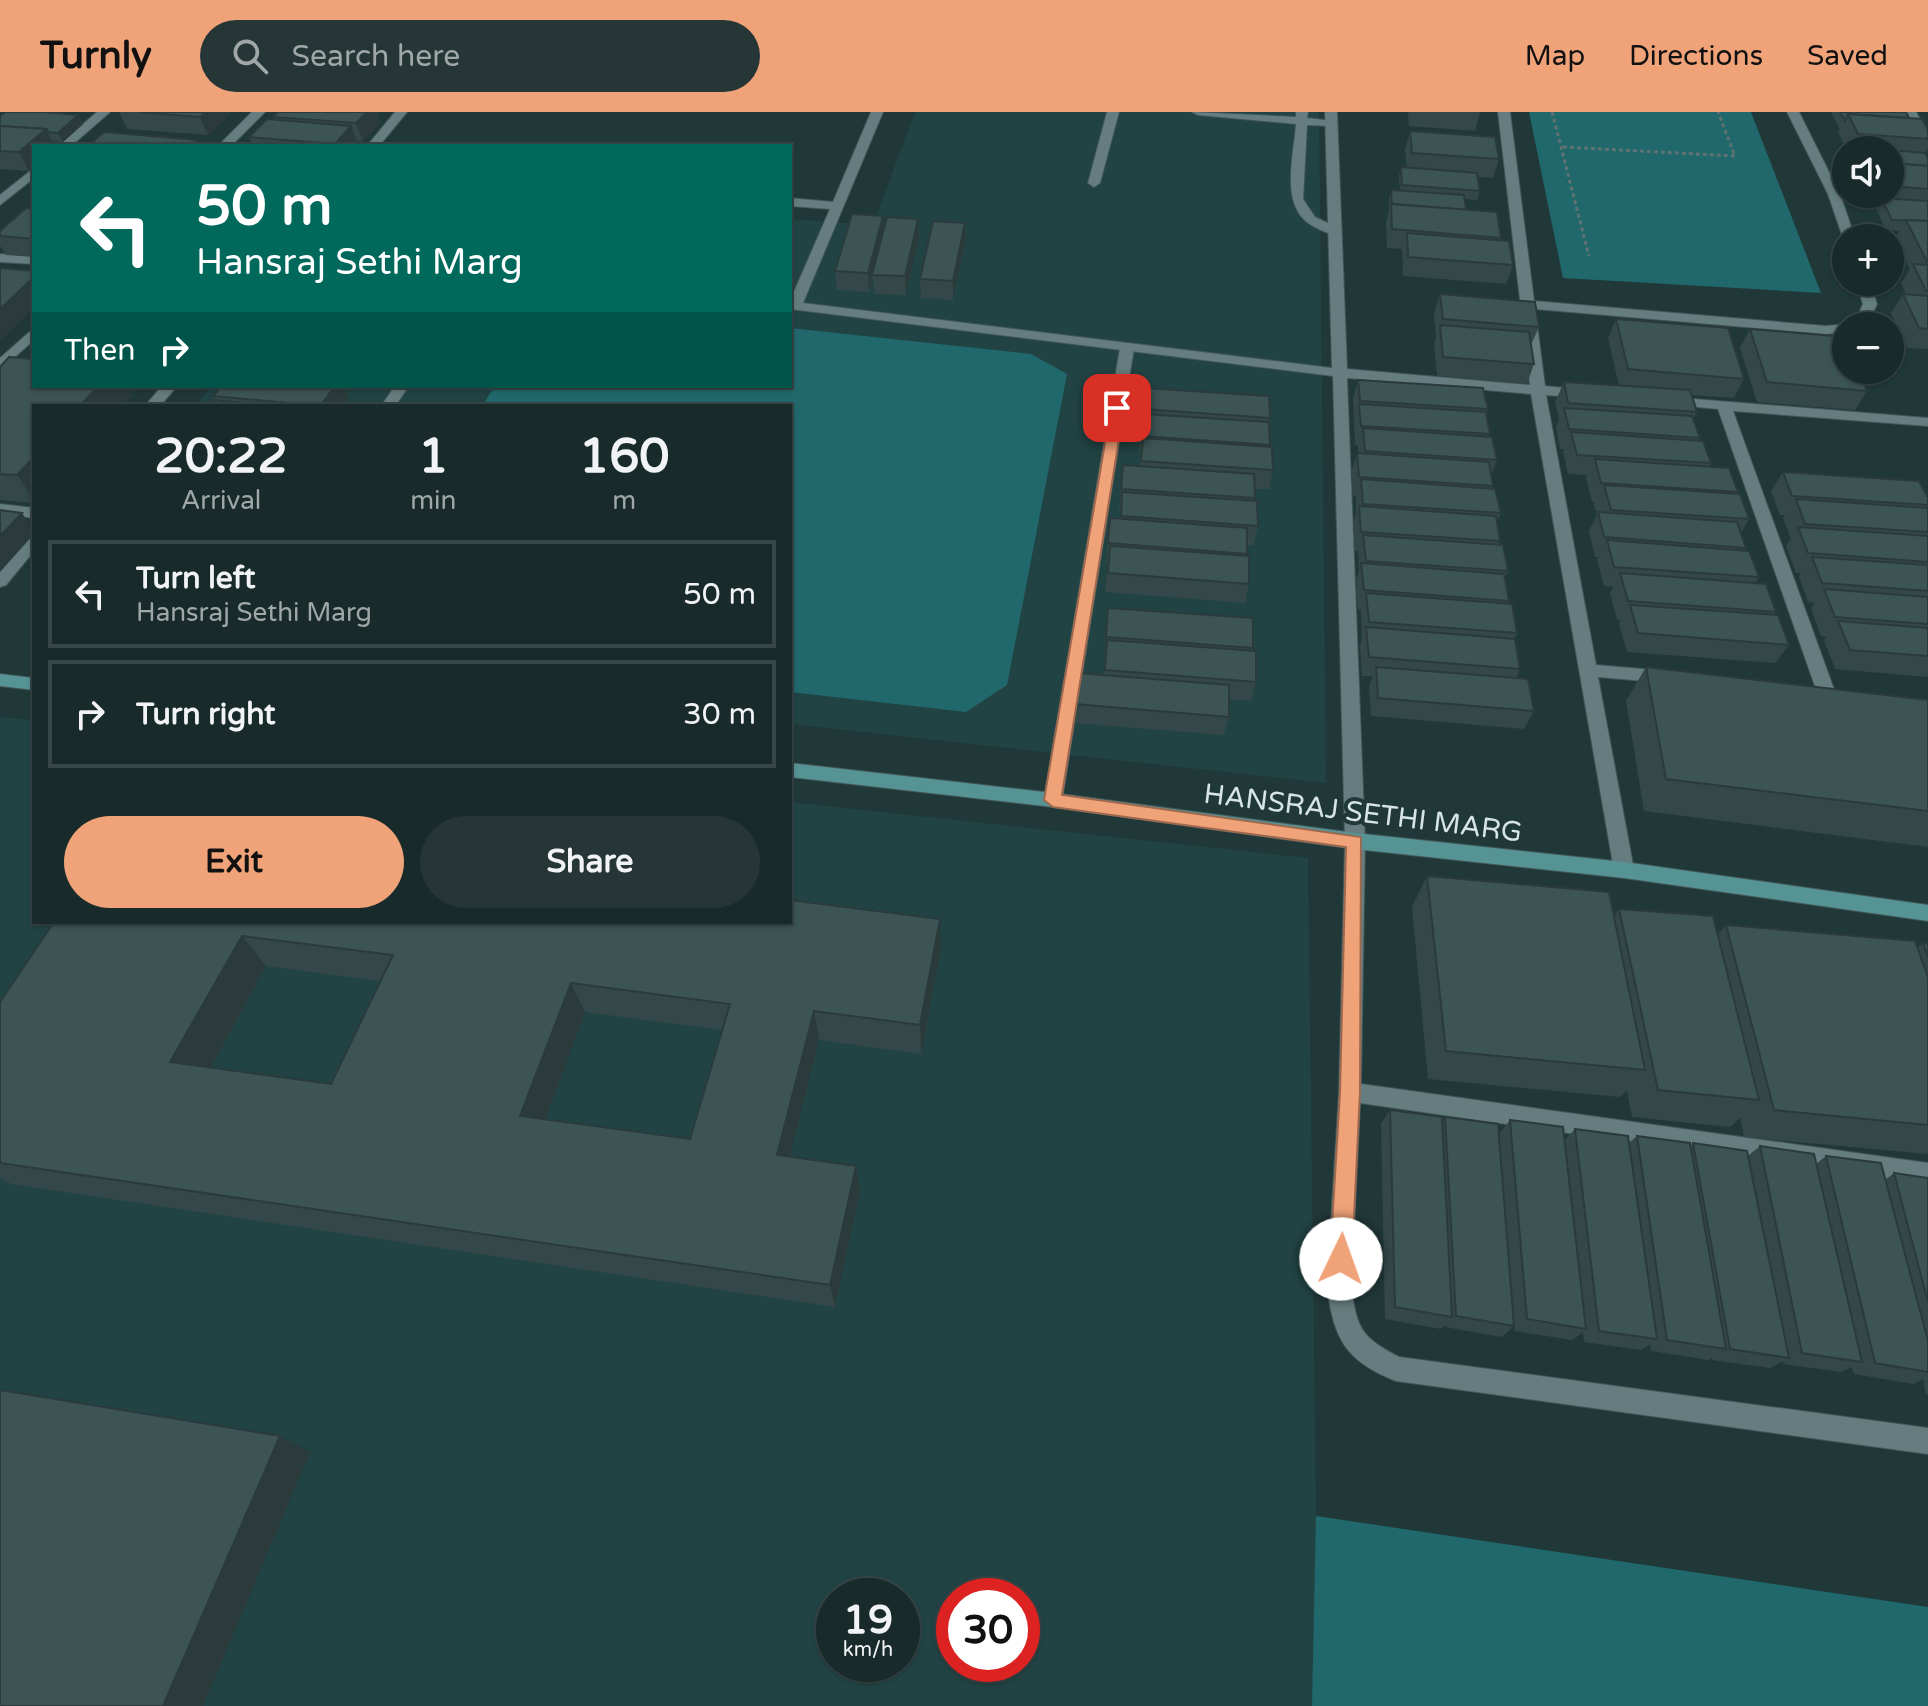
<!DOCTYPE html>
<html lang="en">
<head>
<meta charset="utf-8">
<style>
	body { margin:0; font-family:"Varela Round",sans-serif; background:#263637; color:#f1f3f6; height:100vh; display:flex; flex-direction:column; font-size:30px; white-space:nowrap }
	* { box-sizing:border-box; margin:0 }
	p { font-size:26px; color:#9fa7a9 }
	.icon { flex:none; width:44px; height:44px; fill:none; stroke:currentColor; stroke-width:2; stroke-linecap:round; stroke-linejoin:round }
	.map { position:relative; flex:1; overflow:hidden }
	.details { position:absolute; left:32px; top:292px; width:760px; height:520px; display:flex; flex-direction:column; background:#192a2b; border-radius:0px; box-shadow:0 2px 6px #0004,0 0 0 2px #374647 }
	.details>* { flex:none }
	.guide { position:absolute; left:32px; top:32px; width:760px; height:244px; border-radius:0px; box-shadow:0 2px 6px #0004,0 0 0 2px #374647; background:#00695c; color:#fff; overflow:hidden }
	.controls { position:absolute; left:1832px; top:24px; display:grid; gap:16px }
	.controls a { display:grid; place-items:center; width:72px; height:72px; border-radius:50%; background:#192a2b; box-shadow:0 2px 6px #0004,0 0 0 2px #374647; font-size:40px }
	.speed { position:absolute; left:816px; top:1466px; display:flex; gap:16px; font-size:40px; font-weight:700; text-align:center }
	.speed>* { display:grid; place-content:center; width:104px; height:104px; border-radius:50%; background:#192a2b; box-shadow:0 2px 6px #0004,0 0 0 2px #374647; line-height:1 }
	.speed small { font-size:20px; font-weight:400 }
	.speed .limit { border:12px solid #d22; background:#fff; color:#111 }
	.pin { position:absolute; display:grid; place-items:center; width:68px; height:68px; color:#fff; margin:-34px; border-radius:16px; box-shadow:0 4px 12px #0006 }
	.me { position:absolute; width:88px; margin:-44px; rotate:3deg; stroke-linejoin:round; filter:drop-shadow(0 0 6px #0008) }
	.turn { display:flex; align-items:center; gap:28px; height:168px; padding:0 32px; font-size:36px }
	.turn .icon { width:104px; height:104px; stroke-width:2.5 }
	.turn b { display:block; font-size:56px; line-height:68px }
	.then { display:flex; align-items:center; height:76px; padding:0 32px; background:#0003; gap:16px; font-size:30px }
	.eta { display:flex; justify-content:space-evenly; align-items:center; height:136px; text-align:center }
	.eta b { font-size:48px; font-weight:800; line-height:56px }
	.primary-button { display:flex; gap:16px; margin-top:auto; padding:16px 32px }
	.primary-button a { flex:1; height:92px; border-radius:48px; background:#f0a279; color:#111; font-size:32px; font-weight:800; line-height:92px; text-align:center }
	.primary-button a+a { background:#263637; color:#f1f3f6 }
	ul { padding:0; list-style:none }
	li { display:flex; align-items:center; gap:24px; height:108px; margin:0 16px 12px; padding:0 16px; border:4px solid #374647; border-radius:0px }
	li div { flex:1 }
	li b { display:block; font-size:30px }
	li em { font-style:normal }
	header { display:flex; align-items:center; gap:48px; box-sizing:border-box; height:112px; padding:0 40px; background:#f0a279; color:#111 }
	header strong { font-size:38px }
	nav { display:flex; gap:44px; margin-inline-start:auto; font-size:28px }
	.search { width:560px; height:72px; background:#263637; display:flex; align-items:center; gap:20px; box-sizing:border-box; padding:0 28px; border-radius:44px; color:#9fa7a9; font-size:30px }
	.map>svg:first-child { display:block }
	.built { fill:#224344; fill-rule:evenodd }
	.green { fill:#20686b }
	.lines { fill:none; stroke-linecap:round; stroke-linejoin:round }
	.lane-casing { stroke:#425657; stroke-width:2 }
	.street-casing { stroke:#425657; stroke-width:2 }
	.secondary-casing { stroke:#425657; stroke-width:2 }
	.path { stroke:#5f7273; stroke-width:3; stroke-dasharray:4 3; stroke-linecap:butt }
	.lane { fill:#657d7e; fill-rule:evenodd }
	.street { fill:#657d7e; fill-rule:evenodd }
	.secondary { fill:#569395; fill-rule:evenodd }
	.wall { fill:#344849; fill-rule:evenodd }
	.shaded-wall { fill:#2b3b3c }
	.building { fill:#3d5455; stroke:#2b3b3c; stroke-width:2; fill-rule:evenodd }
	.route { fill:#f0a279; stroke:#9c694f; stroke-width:2 }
	.labels { text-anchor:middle; stroke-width:8; stroke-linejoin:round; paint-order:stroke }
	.street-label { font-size:28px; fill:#d8e5e6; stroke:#213839 }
</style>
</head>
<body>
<header>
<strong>Turnly</strong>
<div class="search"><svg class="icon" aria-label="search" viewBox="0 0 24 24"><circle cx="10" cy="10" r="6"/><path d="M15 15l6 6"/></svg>Search here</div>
<nav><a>Map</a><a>Directions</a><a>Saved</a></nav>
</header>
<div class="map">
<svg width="1928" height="1594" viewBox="0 0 1928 1594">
	<rect width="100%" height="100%" fill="#213839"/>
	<g class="built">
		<path d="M915 0H1319L1326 671 790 612V294H195L212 274H790V107L873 113Z"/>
		<path d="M0 605 34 608V810H790V690L1308 746 1316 1404 1928 1495V1594H0ZM834 1484H902V1552H834ZM954 1484H1022V1552H954Z"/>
	</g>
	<g class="green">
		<path d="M1529 0H1751L1821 181 1563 166Z"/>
		<path d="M790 216 1031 242 1067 262 1007 573 966 600 790 580V294H482L495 274H790Z"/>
		<path d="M1316 1404 1928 1495V1594H1312Z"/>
	</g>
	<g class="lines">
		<defs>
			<g id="lane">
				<path d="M1107 0H1119L1100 71 1094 75 1088 71Z"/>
				<path d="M1192 0 1296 5V0H1308L1307 6 1333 9 1335 11 1329 14 1307 13 1303 87 1315 105 1338 116V122C1330 123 1323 119 1315 115 1278 98 1294 44 1296 12L1198 3Z"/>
				<path d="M1127 232 1134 236 1062 688 1053 695 1044 688 1120 236Z"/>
				<path d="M395 274H409L395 294H381Z"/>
			</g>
			<g id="street">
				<path d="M97 0H110L71 34H58Z"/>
				<path d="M252 0H265L231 34H218Z"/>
				<path d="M395 0H407L379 34H367Z"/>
				<path d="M871 0H883L803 191 1332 256 1325 0H1337L1347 257 1530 273 1498 0H1510L1534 189 1826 214 1848 212 1856 208 1863 192 1856 170H1870L1877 192 1867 214H1846V220L1826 222 1535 197 1545 274 1585 278 1592 282 1585 286 1546 283 1596 553 1667 559 1676 565 1667 571 1598 565 1634 758 1631 764H1617L1614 758 1531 282 1347 266 1365 729 1361 972 1928 1051V1073L1360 991 1351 1175C1357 1217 1361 1225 1399 1245L1928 1316V1342L1396 1269C1346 1249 1334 1228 1327 1175L1339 980 1345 729 1333 264 790 197V189L830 97 790 94V86L833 90Z"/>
				<path d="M1787 0H1799L1840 82 1855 126H1846V129L1843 126 1828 82Z"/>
				<path d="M1904 0H1916L1928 21V35L1922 31Z"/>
				<path d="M34 56V66L0 93V83Z"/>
				<path d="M0 142 34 144V152L0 150Z"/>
				<path d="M34 216V228L0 258V246Z"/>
				<path d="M162 274H177L160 294H145Z"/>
				<path d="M1669 285 1928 306V314L1733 299 1835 580 1832 585H1820L1817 580 1718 297 1664 292V286Z"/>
				<path d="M0 392 34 396V406L0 402Z"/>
				<path d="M34 423V439L6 473 0 475V458L28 424Z"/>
			</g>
			<g id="secondary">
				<path d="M0 562 34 566V578L0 574Z"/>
				<path d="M790 651 1053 681 1355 721 1624 750 1928 793V809L1624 766 1355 737 1053 695 790 665Z"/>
			</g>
		</defs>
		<use href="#lane" class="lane-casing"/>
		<use href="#street" class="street-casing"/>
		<use href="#secondary" class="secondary-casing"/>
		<g class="path">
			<path d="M1552 0 1589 144"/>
			<path d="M1563 35 1735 44 1718 0"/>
		</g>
		<use href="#lane" class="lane"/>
		<use href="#street" class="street"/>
		<use href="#secondary" class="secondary"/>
	</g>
	<g class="wall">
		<path d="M119 0H228L230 3 208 23 127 17Z"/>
		<path d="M1408 0H1480L1475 19 1409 14Z"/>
		<path d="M1831 0H1906L1909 6 1928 18V36L1925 41 1928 46V237L1907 236 1891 201 1903 182H1906L1901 171 1910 157 1895 127 1900 119 1886 118 1876 96 1877 93 1853 91 1848 82H1890V38H1847L1838 20 1840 18Z"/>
		<path d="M78 3 83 12 63 30 53 29 29 59 0 57V4Z"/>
		<path d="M273 5 381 10 363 29H357L358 32 356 34H234H253L249 25 275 8Z"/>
		<path d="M1410 19 1499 47 1493 66 1478 65 1480 79 1477 88 1465 87 1466 98 1501 126 1500 129 1513 153 1506 172 1403 164 1402 137 1387 136 1386 111 1389 98V87L1391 78H1400L1399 64 1401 55H1407L1405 38Z"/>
		<path d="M1846 59V77L1842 67Z"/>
		<path d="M34 97V145L6 143 0 134V119Z"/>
		<path d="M883 104 884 117 918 107 919 126 906 183 874 182 873 166 869 180 837 178 835 159Z"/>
		<path d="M965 130 953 188 921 186 920 167Z"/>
		<path d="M1440 182 1539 215 1531 233 1534 252 1527 272 1437 264 1434 232 1436 225 1434 201Z"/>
		<path d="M1616 207 1744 267 1734 286 1691 283 1697 300 1693 307 1700 326 1699 329 1711 351 1709 355 1738 380 1737 382 1749 407 1741 421 1746 436 1744 438 1759 465 1755 471 1776 500 1774 503 1789 533 1775 551 1627 540 1619 512 1621 508H1617L1610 481 1613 475 1604 474 1597 448 1599 445H1595L1589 419 1597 403 1594 393 1595 390H1592L1586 366 1587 363 1568 362 1563 339 1564 337H1560L1556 315 1559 307 1555 290 1564 270 1619 274 1608 226Z"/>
		<path d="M1750 217 1867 279 1855 298 1757 290 1740 236Z"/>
		<path d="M0 255 34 274H127L132 283 122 294H34V391L0 388Z"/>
		<path d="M1358 268 1488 297 1486 301 1490 322V325L1497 348 1491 363 1493 374 1492 377 1501 401 1497 411 1500 429 1499 432 1508 459 1505 466 1509 489 1508 492 1517 521 1514 527 1520 557 1516 566 1534 599 1524 617 1371 604 1369 574 1373 564H1362L1360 534 1362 527 1361 498 1358 497 1355 470 1359 459 1358 439H1355L1353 414 1356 401V384H1353L1351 361 1357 341H1358V333H1355L1353 287Z"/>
		<path d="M222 274H366L363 277 344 275 349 286 343 294H209L215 288 213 284Z"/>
		<path d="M1144 276 1270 306 1269 335 1273 358 1269 377H1255L1254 389 1258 414 1253 434 1247 433V444L1249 472 1245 491 1105 480 1108 451H1106L1110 406H1120V397H1119L1123 353 1140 354 1141 343H1139Z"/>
		<path d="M1783 360 1928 393V565L1835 557 1824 528 1827 525 1821 524 1811 497 1815 491 1808 490 1799 464 1801 461H1796L1786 434 1791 427 1783 406 1785 403H1780L1771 379Z"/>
		<path d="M1108 496 1253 536V539L1256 570 1251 589 1229 587V605L1224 623 1074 611 1078 561 1104 563 1106 515Z"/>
		<path d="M1646 555 1928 588V735L1644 699 1626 589Z"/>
		<path d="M1427 764 1614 805 1619 797 1718 822 1726 813 1917 836 1923 831 1928 832V1042L1744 1025 1740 1006 1730 1015 1632 1005 1627 978 1620 985 1428 967 1412 795Z"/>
		<path d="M54 810 941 837 921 942 819 928 790 1044 856 1054 860 1079 835 1195 11 1072 0 1065V890ZM266 854 380 869 331 972 211 956ZM585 900 722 918 690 1027 545 1008Z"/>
		<path d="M1390 998 1442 1009 1445 1005 1499 1022 1510 1008 1564 1029 1575 1017 1629 1031 1637 1024 1691 1034 1693 1031 1748 1044 1760 1034 1816 1052 1826 1044 1885 1068 1894 1061 1928 1066V1283L1926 1282 1923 1267 1914 1272 1854 1262 1852 1255 1841 1260 1783 1252V1249L1770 1256 1712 1248V1246L1708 1248 1651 1239 1650 1232 1641 1238 1584 1230 1583 1220 1572 1228 1515 1219 1514 1214 1502 1225 1445 1215V1213L1441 1217 1385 1207 1381 1012Z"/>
	</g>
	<g class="shaded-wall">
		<path d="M205 0H228L230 3 208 23 200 5Z"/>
		<path d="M367 0H378L381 10 363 29 356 11Z"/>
		<path d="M78 3 83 12 63 30 58 21Z"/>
		<path d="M351 14 358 32 356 34H335V32Z"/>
		<path d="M46 17 55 34H34V55L29 59 19 40Z"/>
		<path d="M197 28 200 34H190Z"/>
		<path d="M883 104 884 123 872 163 869 180 868 161Z"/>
		<path d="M918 107 919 126 906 183 905 164Z"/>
		<path d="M965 111V130L953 188V169Z"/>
		<path d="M34 165V195L0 229V197Z"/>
		<path d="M98 274H127L132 283 122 294H80Z"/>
		<path d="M335 274H343L349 286 343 294H320Z"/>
		<path d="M34 345V388L17 363Z"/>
		<path d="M22 401 34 418V422L0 460V424Z"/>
		<path d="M940 807 941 837 921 942 920 913Z"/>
		<path d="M242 824 266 854 199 977 170 950Z"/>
		<path d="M571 871 585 900 537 1030 520 1004Z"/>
		<path d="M814 899 819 928 784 1068 777 1043Z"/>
		<path d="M856 1054 860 1079 835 1195 830 1173Z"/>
		<path d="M280 1324 310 1340 203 1594H163Z"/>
	</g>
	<g class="building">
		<path d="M5 0H44L78 3 58 21 48 20 46 17 0 14V4Z"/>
		<path d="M138 0H205L200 5Z"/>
		<path d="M278 0H367L356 11 273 5Z"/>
		<path d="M1840 0H1906L1909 6 1848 2 1845 9Z"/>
		<path d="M1848 2 1922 7 1928 18V27L1858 22Z"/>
		<path d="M267 7 351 14 335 32 249 25Z"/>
		<path d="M0 14 46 17 19 40 0 39Z"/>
		<path d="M1410 19 1495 25 1499 47 1412 41Z"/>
		<path d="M104 20 197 28 190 34H88Z"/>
		<path d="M1863 36 1889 38H1864Z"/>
		<path d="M1890 38 1925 41 1928 46V54L1890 51Z"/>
		<path d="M1890 51 1928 54V77L1890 74Z"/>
		<path d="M1401 55 1477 61 1480 79 1402 73Z"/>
		<path d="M1391 78 1464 83 1466 98 1392 92Z"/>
		<path d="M1881 86 1928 89V109L1892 108Z"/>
		<path d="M1391 92 1497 100 1501 126 1392 117Z"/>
		<path d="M26 96 34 97V127L0 124V119Z"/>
		<path d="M852 102 883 104 868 161 835 159Z"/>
		<path d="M887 105 918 107 905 164 872 163Z"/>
		<path d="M1906 108 1928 109V150H1927Z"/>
		<path d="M933 109 965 111 953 169 920 167Z"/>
		<path d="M1407 121 1509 129 1513 153 1408 145Z"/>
		<path d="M1913 152 1928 153V179H1926Z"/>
		<path d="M0 156 34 159V165L0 197Z"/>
		<path d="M1440 182 1535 190 1539 215 1443 207Z"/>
		<path d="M1903 182 1928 184V217L1919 216Z"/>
		<path d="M1616 207 1728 216 1744 267 1628 257Z"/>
		<path d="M1440 213 1529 220 1534 252 1443 245Z"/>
		<path d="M1750 217 1846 225V258H1859L1867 279 1767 270Z"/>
		<path d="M9 245 34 247V274H98L80 294H34V345L17 363 0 362V255Z"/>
		<path d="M1358 268 1483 276 1488 297 1360 289Z"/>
		<path d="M1564 270 1690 278 1697 300 1568 291Z"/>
		<path d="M222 274H335L320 294 213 284Z"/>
		<path d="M1144 276 1269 284 1270 306 1143 297Z"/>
		<path d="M213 288 273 294H209Z"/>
		<path d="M1359 292 1486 300 1490 322 1361 314Z"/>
		<path d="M1564 296 1692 304 1700 326 1569 317Z"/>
		<path d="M1143 302 1269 310 1270 333 1141 324Z"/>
		<path d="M1363 316 1492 325 1497 348 1365 339Z"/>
		<path d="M1571 320 1703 329 1711 351 1577 343Z"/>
		<path d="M1143 326 1272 335 1273 358 1141 349Z"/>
		<path d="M1357 341 1489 350 1493 374 1359 365Z"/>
		<path d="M1595 347 1729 356 1738 380 1601 371Z"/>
		<path d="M1123 353 1254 362 1255 386 1121 377Z"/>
		<path d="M1783 360 1919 369 1928 386V393L1792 384Z"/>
		<path d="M1361 367 1495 377 1501 401 1363 392Z"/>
		<path d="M1604 373 1740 382 1749 407 1611 398Z"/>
		<path d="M1122 380 1257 389 1258 414 1121 404Z"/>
		<path d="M1796 387 1928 396V420L1805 412Z"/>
		<path d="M1359 394 1496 404 1500 429 1361 420Z"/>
		<path d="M0 398 22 401 0 424Z"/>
		<path d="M1598 400 1737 410 1746 436 1604 425Z"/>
		<path d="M1110 406 1247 416V442L1108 431Z"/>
		<path d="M1798 415 1928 424V450L1808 441Z"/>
		<path d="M1363 423 1503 433 1508 459 1366 449Z"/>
		<path d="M1607 428 1749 439 1759 465 1614 455Z"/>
		<path d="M1110 434 1249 444V472L1108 461Z"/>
		<path d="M1812 445 1928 453V479L1822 471Z"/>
		<path d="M1361 451 1504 462 1509 489 1364 478Z"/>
		<path d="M1620 461 1766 472 1776 500 1628 489Z"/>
		<path d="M1824 477 1928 485V512L1835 505Z"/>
		<path d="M1366 481 1512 492 1517 521 1369 510Z"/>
		<path d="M1630 493 1778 503 1789 533 1638 521Z"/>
		<path d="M1108 496 1253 506V536L1106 525Z"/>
		<path d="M1838 509 1928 516V544L1850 538Z"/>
		<path d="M1366 515 1515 527 1520 557 1369 545Z"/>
		<path d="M1107 528 1256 539V570L1105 558Z"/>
		<path d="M1376 555 1528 567 1534 599 1378 586Z"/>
		<path d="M1646 555 1928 588V699L1666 667Z"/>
		<path d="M1078 561 1229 573V605L1075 592Z"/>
		<path d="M1427 764 1609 780 1645 958 1446 939Z"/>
		<path d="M790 788 940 807 920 913 814 899 777 1043 856 1054 830 1173 0 1051V890L54 810H790ZM242 824 393 843 331 972 170 950ZM571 871 730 892 690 1027 520 1004Z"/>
		<path d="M1619 797 1713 804 1759 988 1658 978Z"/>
		<path d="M1726 813 1915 829 1928 865V1013L1774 998Z"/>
		<path d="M1923 831 1928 832V846Z"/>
		<path d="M1390 998 1442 1005 1452 1205 1395 1195Z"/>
		<path d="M1445 1005 1498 1012 1514 1214 1456 1204Z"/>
		<path d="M1510 1008 1563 1015 1586 1217 1527 1207Z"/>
		<path d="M1575 1017 1628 1024 1657 1227 1599 1219Z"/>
		<path d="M1637 1024 1690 1031 1726 1237 1667 1228Z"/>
		<path d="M1693 1031 1747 1039 1789 1246 1730 1237Z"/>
		<path d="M1760 1034 1814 1042 1862 1250 1802 1241Z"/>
		<path d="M1826 1044 1881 1051 1928 1229V1260L1875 1251Z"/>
		<path d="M1894 1061 1928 1066V1190Z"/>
		<path d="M0 1278 280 1324 163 1594H0Z"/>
	</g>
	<path class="route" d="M1117 292 1124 296 1062 683 1361 725 1360 980 1352 1147 1348 1155 1341 1158 1333 1155 1330 1147 1340 980 1346 735 1053 695 1044 688 1111 296Z"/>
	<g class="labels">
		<g class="street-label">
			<text transform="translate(1363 700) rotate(7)" y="10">HANSRAJ SETHI MARG</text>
		</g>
	</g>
</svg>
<div class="controls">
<a><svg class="icon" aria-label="sound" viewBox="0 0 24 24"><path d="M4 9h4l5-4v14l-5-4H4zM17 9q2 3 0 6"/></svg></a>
<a>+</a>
<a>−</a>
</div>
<div class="speed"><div>19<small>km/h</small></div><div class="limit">30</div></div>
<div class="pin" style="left:1117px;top:296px;background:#d93025"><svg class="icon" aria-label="arrive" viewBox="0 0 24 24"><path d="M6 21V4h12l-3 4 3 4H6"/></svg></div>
<svg class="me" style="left:1341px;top:1147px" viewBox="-20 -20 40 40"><circle r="19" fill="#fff"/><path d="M0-13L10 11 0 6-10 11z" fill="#f0a279"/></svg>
<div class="guide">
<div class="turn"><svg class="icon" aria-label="left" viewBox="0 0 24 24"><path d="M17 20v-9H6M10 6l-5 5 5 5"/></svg><div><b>50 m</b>Hansraj Sethi Marg</div></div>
<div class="then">Then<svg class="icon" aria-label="right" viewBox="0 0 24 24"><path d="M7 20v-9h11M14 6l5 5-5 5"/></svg></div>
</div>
<section class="details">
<div class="eta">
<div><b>20:22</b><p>Arrival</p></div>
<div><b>1</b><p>min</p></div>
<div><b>160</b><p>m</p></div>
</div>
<ul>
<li><svg class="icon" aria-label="left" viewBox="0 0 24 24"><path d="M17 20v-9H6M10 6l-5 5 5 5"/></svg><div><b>Turn left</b><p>Hansraj Sethi Marg</p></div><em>50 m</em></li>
<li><svg class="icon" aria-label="right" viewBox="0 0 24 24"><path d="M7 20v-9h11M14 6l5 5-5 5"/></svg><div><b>Turn right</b></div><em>30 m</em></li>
</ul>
<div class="primary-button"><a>Exit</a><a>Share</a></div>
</section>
</div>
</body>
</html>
